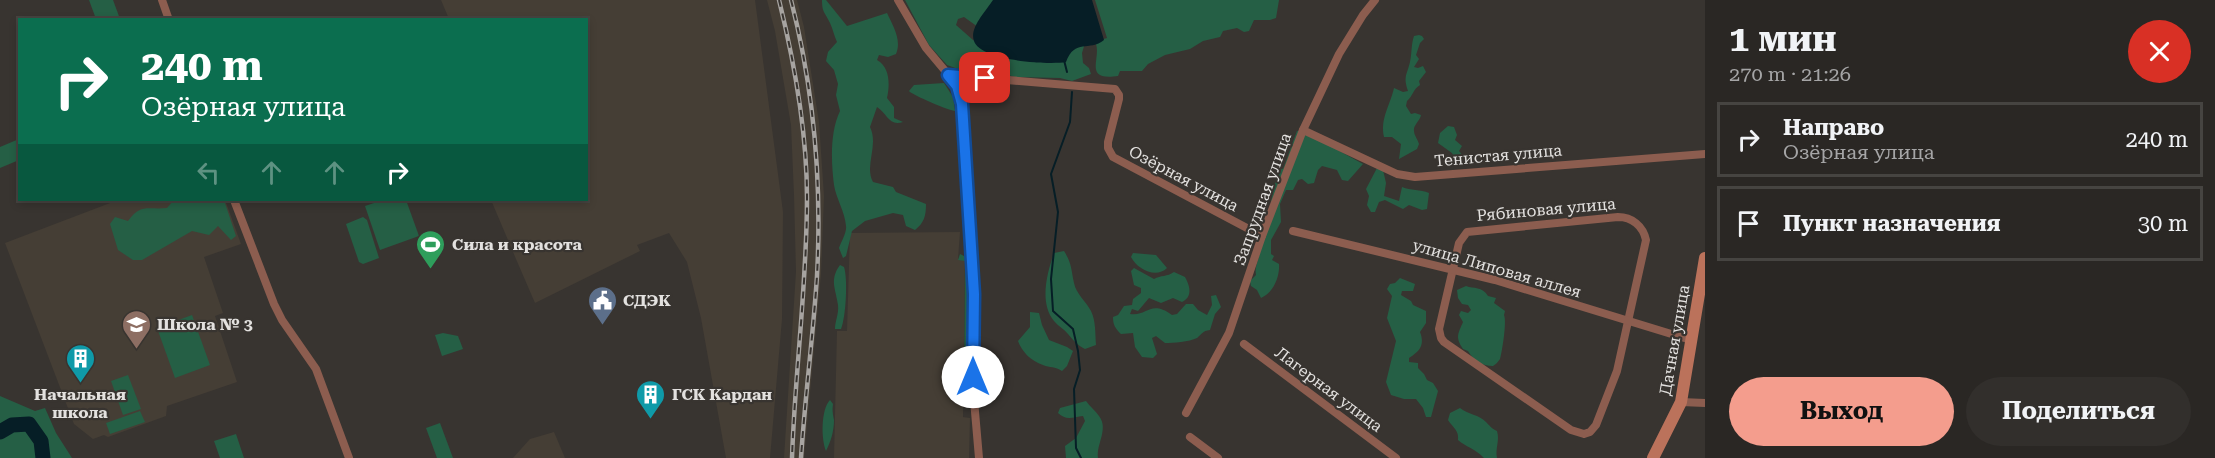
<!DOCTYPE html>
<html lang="ru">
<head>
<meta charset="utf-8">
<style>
	body { margin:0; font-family:"Roboto Serif",serif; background:#322f2c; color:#f1f3f6; height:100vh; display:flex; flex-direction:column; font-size:22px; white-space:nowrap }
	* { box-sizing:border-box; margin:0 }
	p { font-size:20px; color:#a5a5a6 }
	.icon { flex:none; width:33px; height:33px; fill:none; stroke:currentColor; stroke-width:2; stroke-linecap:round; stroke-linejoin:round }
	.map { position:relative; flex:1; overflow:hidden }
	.sheet { display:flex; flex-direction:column; background:#2a2724; width:510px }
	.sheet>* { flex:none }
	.banner { position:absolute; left:18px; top:18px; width:570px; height:183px; border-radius:0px; box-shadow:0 3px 9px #0003,0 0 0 2px #464441; background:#0b6e4f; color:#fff; overflow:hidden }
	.pin { position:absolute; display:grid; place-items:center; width:51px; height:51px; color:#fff; margin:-26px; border-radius:12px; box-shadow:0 3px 9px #0006 }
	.me { position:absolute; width:66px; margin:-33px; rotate:0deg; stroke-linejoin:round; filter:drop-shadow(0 0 4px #0008) }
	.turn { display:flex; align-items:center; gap:21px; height:126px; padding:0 24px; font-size:27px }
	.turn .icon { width:78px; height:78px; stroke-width:2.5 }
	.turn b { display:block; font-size:42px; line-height:51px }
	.lanes { display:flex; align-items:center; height:57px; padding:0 24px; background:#0003; justify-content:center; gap:30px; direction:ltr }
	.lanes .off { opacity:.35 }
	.round { display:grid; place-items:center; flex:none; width:63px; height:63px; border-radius:32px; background:#322f2c }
	.head { display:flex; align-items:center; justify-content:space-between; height:102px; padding:0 24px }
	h1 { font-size:36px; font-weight:700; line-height:45px }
	.cta { display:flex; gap:12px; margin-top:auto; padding:12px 24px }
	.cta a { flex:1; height:69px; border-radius:36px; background:#f49d8d; color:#111; font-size:24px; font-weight:700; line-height:69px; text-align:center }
	.cta a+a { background:#322f2c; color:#f1f3f6 }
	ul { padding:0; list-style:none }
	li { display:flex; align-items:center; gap:18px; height:75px; margin:0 12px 9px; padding:0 12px; border:3px solid #464441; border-radius:0px }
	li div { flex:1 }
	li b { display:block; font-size:22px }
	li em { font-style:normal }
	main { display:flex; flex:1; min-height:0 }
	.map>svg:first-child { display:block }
	.built { fill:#453e35 }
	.green { fill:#255f45 }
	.water { fill:#061e26 }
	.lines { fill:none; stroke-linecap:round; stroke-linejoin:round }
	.stream { stroke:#061e26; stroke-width:2 }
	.river { stroke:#061e26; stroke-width:15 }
	.street { stroke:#8c5d4f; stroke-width:8 }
	.secondary { stroke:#bb725b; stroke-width:12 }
	.rail-casing { stroke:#a7a4a1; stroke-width:4.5 }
	.rail { stroke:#383430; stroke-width:2; stroke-dasharray:7; stroke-linecap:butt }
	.route-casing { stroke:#114b97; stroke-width:15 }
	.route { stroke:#1a73e8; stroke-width:10 }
	.labels { text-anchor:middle; stroke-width:4.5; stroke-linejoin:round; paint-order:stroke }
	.street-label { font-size:16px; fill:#e3e1df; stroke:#383430 }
	.poi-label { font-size:16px; font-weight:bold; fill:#e3e1df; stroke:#383430; text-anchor:start }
</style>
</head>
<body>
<main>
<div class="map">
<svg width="1705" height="458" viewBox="0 0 1705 458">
	<rect width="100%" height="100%" fill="#383430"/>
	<g class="built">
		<path d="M441 0H755L783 212 782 319 770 458H726L701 318 687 262 669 233 637 245 640 251 535 303 516 259 491 200H586V20L449 19Z"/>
		<path d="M767 0H797L804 27 819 122 824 196 821 274 804 458H784L796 272 794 195 791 125 775 31Z"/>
		<path d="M118 200H225L241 244 204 257 223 313 215 316 237 382 167 406 166 416 108 437 104 435 93 439 74 424 5 243Z"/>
		<path d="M960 232 958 259 965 260 963 417 970 418 969 458H834L837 331H847L850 233Z"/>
		<path d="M554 432 565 458H513L530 439Z"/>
	</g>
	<g class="green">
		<path d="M89 0H113L120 19H96Z"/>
		<path d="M822 0H826L847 26 887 13C893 26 902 40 896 54L888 57 879 55 877 60C890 67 890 85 887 98L894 107V118L903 122C889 127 887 113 877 107L870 127C879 146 864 165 873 182L893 187 896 192 926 204C926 216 924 223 915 230L906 226 903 215 893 213 865 221 852 231 846 256 843 258 839 248C841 242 847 232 846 226 845 212 836 198 834 185 831 161 830 132 840 111L836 95 838 84 834 70 826 61 828 52 837 42C834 36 833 29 830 23 825 12 822 13 822 0Z"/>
		<path d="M905 0H1001L978 27 964 17 958 19 956 25 973 40 986 46 1085 43 1082 53 1083 63 1089 68 1091 74 1072 81 1060 78 1015 77 998 72 985 69 976 72 965 68 958 69 947 65 929 45Z"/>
		<path d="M1095 0H1279L1276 18 1270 20H1254L1249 31 1244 32 1237 28 1223 31 1220 37 1203 41 1190 49 1165 55 1148 64 1142 71H1120L1118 76C1083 81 1101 59 1096 44L1097 41 1107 38Z"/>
		<path d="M1419 35 1422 36 1424 39 1420 43 1416 55 1419 59 1414 67 1418 68 1423 66 1426 72 1419 81 1420 85C1413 89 1413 96 1407 101L1406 106 1411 114 1415 113 1421 115C1420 121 1413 125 1414 131 1414 135 1418 140 1419 144L1417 149 1399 159 1401 144 1392 137H1384C1380 118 1390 106 1394 88L1403 92 1408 91C1403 76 1407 75 1410 62 1412 53 1411 45 1414 36Z"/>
		<path d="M944 83 953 97 955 111C950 111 912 95 909 91L914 85Z"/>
		<path d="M1448 126 1454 127 1457 135 1455 140 1462 146 1459 151 1463 156 1461 161 1457 163 1452 153 1438 143 1440 133Z"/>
		<path d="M1297 131H1303L1363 164 1348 181 1342 180 1337 170 1322 166 1318 170 1314 183 1308 184 1302 179 1298 180 1293 190H1286L1280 204 1281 222 1271 240V254L1274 256 1272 260 1279 264C1280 277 1273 293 1261 298L1257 290 1251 286 1250 281 1256 275C1254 265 1261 258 1259 249L1272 212 1271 201 1276 179 1272 171 1276 167 1283 169C1288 156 1292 144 1297 131Z"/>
		<path d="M19 139V160L0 168V147Z"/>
		<path d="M1377 168 1383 170 1386 183 1384 196 1399 201 1402 187C1411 191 1420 189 1429 193L1427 209 1422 210 1409 205 1403 209 1385 200 1379 202 1375 212H1371L1367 205 1369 196 1366 189Z"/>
		<path d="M174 200H224L236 236 231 240 218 226 209 235 192 231 142 260H133L118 250 110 224 115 217 128 221C141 203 147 210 167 208Z"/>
		<path d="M383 200H406L419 236 380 250 365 206Z"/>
		<path d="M363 217 367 220 379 258 363 264 359 262 346 224Z"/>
		<path d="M1064 251C1072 264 1071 269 1074 283 1076 294 1086 301 1091 311 1096 321 1095 334 1096 345L1085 349C1077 345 1074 341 1068 334 1064 329 1058 326 1054 321 1039 303 1047 273 1054 253Z"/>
		<path d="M1133 253 1156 255 1167 268C1156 279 1137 269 1131 257Z"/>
		<path d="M960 254 966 257C973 272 968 290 968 305 968 313 972 317 969 325L970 330 968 376C970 382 971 389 964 391L965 261 958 260Z"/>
		<path d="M840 265 844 267C848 279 846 317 841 329H835C835 321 839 314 838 305 836 289 829 280 840 265Z"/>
		<path d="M1134 268 1154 279C1161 275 1167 277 1174 272L1185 277C1190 286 1193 297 1182 302L1173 298 1161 303 1149 298 1138 311 1132 309 1130 314C1147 317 1150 299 1172 315L1177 314 1186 304H1193L1198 310 1207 315 1212 305 1211 296 1216 295 1221 307 1215 314 1210 330C1202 331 1202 334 1197 338 1189 342 1173 343 1165 343L1156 336 1152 338 1157 354 1153 358 1142 357 1135 347 1133 333 1121 334C1115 328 1113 325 1113 317L1118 315 1124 306 1132 305 1133 299 1141 293V288L1134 285 1131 271Z"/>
		<path d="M1400 278 1415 284 1413 291H1402L1401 295 1411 301 1413 305 1426 311V323L1420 332C1425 345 1420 351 1409 358V362L1418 363V368L1424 374 1427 380 1433 383 1438 391 1431 417H1426L1423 408 1416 399H1404L1391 395 1386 382 1396 341 1387 318 1392 296 1387 289 1390 284 1395 283Z"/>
		<path d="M1466 286C1474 289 1482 286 1488 296L1496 298 1494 303 1505 311 1504 315C1507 322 1502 352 1500 359 1498 362 1496 364 1493 366 1482 366 1474 361 1468 351L1463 349C1455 337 1458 334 1463 322L1459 315 1461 311 1468 313 1471 310 1468 305 1462 304 1458 298 1457 290Z"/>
		<path d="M1030 312 1039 313 1042 325 1049 340 1067 347 1073 351 1067 366 1062 371C1055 366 1050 368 1043 365 1031 361 1022 352 1018 341L1030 327Z"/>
		<path d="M192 315 210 365 175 378 157 328Z"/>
		<path d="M443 333 458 336 463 349 442 356 435 335Z"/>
		<path d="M128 375 141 409 123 415 111 381Z"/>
		<path d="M0 396 35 411 45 408 56 433 72 458H0Z"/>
		<path d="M830 400 833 404C832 411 833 414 834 420 834 431 831 441 826 451 821 439 821 409 830 400Z"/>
		<path d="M1086 401C1090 407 1095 410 1099 416 1109 429 1096 444 1098 458H1066L1065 446 1076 438 1085 421 1083 416C1073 417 1066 421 1058 413L1060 408Z"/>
		<path d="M1460 408C1467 414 1480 415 1486 422 1490 426 1491 428 1497 431 1500 441 1495 448 1497 458H1484C1476 449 1466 447 1458 440 1459 430 1453 428 1448 420L1450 413Z"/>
		<path d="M140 411 145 422 110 434 106 423Z"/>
		<path d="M440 423 453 458H437L426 428Z"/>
		<path d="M236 434 244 458H220L214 441Z"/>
	</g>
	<path class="water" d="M993 0H1092L1104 40C1089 52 1075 38 1066 62 1048 65 981 61 974 41 969 28 986 11 993 0Z"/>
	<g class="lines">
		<g class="stream">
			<path d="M1064 60 1067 72"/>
			<path d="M1072 92 1070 122 1051 174 1058 212 1051 279 1053 311 1073 329 1078 351 1080 370 1074 389 1076 448 1081 458"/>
		</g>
		<path class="river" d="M0 432 12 425 29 424 41 441 43 458"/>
		<g class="street">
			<path d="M162 0 169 20"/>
			<path d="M898 0 926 48 952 79 960 94 974 294V400L979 458"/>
			<path d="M948 75 1115 89 1119 95V99L1108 142V148L1113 157 1262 236"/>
			<path d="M1303 130 1397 174 1415 177 1705 154"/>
			<path d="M234 200 274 304 282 320 316 369 349 458"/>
			<path d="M1618 217C1632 217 1643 226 1646 240L1617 371 1596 425 1590 432 1584 434 1571 430 1444 342 1441 338 1439 329 1459 243 1467 232Z"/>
			<path d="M1293 231 1495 280 1691 340"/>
			<path d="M1244 344 1396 458"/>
			<path d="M1681 402 1705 403"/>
			<path d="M1186 413 1229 333 1262 236 1303 130 1339 54 1363 15 1375 0"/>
			<path d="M1190 437 1218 458"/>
		</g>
		<path class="secondary" d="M1653 458 1681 402 1705 258"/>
		<defs>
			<g id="rail">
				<path d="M779 0C795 65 807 132 807 198 807 285 795 371 792 458"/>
				<path d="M791 0C814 90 822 183 817 276 813 337 805 397 801 458"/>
			</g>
		</defs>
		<use href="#rail" class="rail-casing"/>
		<use href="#rail" class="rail"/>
	</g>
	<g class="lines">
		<defs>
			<path id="route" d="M973 377 974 294 962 104 957 86 948 75 985 78"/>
		</defs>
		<use href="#route" class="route-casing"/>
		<use href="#route" class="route"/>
	</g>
	<defs>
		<symbol id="stadium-pin" viewBox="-11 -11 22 30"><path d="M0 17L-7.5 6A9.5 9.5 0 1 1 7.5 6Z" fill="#2e9e5b" stroke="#383430"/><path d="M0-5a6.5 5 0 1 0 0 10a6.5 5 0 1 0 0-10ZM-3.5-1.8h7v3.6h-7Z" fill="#fff"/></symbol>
		<symbol id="civic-pin" viewBox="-11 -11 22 30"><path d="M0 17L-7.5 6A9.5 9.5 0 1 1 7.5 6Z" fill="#5c6f8a" stroke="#383430"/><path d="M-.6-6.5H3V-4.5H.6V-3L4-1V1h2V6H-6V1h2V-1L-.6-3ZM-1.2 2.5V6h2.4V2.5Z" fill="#fff"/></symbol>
		<symbol id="school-pin" viewBox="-11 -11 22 30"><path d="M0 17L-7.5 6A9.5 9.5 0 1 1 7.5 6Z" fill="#8d6e63" stroke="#383430"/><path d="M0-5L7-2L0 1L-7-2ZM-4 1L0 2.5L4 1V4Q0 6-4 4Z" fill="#fff"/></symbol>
		<symbol id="building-pin" viewBox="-11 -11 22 30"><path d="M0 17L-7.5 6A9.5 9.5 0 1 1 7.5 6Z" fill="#0f9aa8" stroke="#383430"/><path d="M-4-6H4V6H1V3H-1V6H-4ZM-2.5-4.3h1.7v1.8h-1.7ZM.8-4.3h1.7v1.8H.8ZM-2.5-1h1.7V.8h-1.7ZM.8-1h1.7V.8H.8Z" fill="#fff"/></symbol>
	</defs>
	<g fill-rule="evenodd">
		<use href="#stadium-pin" x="414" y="228" width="33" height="45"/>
		<use href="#civic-pin" x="586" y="284" width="33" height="45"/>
		<use href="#school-pin" x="120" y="308" width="33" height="45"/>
		<use href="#building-pin" x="64" y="342" width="33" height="45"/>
		<use href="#building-pin" x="634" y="378" width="33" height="45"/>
	</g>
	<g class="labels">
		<g class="street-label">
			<text transform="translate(1498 155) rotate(-5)" y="6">Тенистая улица</text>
			<text transform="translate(1184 178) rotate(28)" y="6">Озёрная улица</text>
			<text transform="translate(1262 199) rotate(-70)" y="6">Запрудная улица</text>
			<text transform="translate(1546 209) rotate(-5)" y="6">Рябиновая улица</text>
			<text transform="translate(1497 268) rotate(16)" y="6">улица Липовая аллея</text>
			<text transform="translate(1674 340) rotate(-80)" y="6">Дачная улица</text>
			<text transform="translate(1329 389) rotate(37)" y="6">Лагерная улица</text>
		</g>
		<g class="poi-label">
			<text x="452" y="250">Сила и красота</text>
			<text x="623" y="306">СДЭК</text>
			<text x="157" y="330">Школа № 3</text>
			<text x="80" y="400" text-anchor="middle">Начальная<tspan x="80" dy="18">школа</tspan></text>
			<text x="672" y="400">ГСК Кардан</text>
		</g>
	</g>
</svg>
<div class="pin" style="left:985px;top:78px;background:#d93025"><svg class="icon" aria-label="arrive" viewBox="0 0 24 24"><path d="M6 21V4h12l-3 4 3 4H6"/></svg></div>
<svg class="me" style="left:973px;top:377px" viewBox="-20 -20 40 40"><circle r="19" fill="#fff"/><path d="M0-13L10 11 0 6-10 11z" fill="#1a73e8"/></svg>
<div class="banner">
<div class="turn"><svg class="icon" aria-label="right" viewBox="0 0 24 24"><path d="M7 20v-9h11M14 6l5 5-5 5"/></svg><div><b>240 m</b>Озёрная улица</div></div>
<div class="lanes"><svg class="icon off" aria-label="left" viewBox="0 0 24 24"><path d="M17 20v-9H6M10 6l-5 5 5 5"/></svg><svg class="icon off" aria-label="ahead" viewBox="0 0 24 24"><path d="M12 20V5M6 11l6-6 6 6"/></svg><svg class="icon off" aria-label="ahead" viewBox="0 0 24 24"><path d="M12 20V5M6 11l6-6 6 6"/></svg><svg class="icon" aria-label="right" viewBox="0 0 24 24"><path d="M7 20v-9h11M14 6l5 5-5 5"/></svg></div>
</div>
</div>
<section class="sheet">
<div class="head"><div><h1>1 мин</h1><p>270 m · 21:26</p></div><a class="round" style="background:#d93025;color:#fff"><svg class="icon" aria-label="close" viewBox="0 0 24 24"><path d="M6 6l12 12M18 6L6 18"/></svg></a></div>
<ul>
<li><svg class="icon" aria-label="right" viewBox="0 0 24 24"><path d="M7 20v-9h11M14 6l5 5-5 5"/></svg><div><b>Направо</b><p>Озёрная улица</p></div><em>240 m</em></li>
<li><svg class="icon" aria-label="arrive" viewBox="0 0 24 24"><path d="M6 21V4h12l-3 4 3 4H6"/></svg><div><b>Пункт назначения</b></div><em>30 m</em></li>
</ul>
<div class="cta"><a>Выход</a><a>Поделиться</a></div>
</section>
</main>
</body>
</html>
